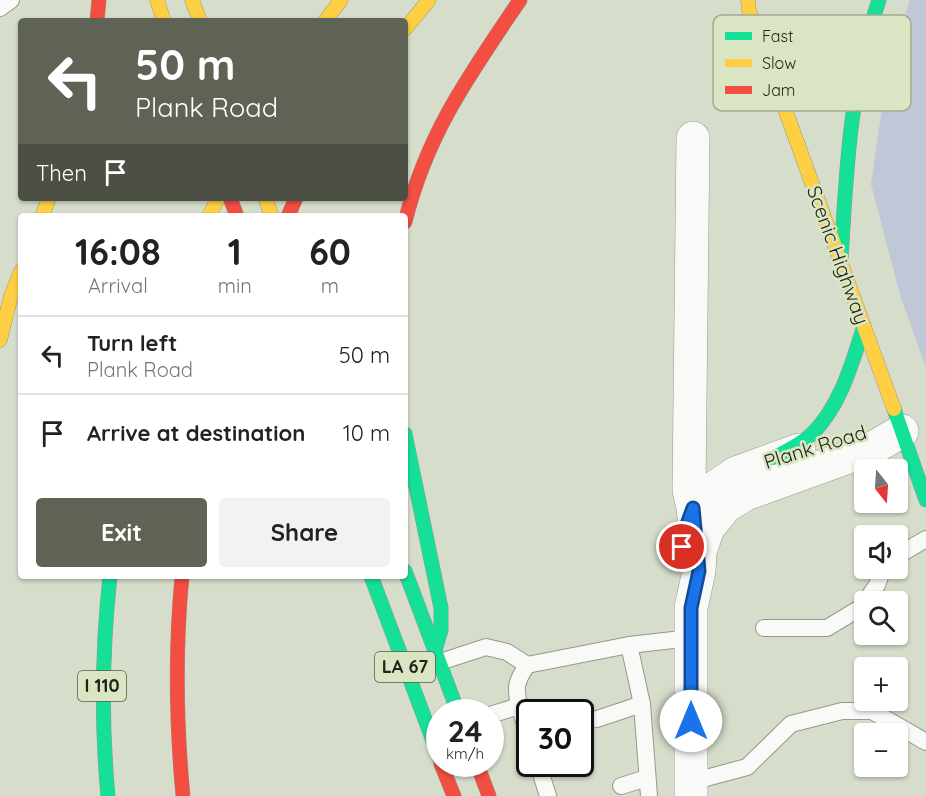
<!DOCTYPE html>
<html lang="en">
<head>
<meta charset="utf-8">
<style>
	body { margin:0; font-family:Quicksand,sans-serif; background:#f2f2f2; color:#222; height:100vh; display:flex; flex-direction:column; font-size:22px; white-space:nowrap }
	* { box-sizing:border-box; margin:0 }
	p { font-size:20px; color:#767676 }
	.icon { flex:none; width:33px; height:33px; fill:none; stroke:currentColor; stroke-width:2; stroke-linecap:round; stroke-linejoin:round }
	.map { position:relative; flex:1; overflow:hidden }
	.sheet { position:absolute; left:18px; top:213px; width:390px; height:366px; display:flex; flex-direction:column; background:#fff; border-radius:6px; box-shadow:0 2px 4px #0004 }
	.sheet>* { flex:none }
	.top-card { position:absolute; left:18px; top:18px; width:390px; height:183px; border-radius:6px; box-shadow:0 2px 4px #0004; background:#5f6355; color:#fff; overflow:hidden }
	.needle { width:39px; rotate:163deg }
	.controls { position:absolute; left:854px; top:459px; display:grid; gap:12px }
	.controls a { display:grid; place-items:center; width:54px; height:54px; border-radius:6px; background:#fff; box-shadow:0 2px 4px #0004; font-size:30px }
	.speed { position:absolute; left:426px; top:699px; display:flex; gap:12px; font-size:30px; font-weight:700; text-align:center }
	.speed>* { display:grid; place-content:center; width:78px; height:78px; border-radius:50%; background:#fff; box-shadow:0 2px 4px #0004; line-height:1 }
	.speed small { font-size:15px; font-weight:400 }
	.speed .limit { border:3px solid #111; border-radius:9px; background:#fff; color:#111 }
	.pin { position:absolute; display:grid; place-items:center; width:51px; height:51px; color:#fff; margin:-26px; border:3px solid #fff; border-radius:50%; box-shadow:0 2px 6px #0007 }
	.me { position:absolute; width:66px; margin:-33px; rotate:0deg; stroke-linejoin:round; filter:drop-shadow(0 0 4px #0008) }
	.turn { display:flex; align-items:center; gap:21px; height:126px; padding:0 18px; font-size:27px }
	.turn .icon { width:78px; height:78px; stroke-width:2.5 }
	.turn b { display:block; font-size:42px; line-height:51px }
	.then { display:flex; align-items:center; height:57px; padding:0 18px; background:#0003; gap:12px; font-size:22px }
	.eta { display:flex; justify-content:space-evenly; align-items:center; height:102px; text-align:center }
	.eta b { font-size:36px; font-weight:700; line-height:42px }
	.button { display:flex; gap:12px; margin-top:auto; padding:12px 18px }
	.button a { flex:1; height:69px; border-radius:6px; background:#5f6355; color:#fff; font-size:24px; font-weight:700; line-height:69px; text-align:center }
	.button a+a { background:#f2f2f2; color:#222 }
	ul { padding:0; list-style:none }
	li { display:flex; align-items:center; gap:18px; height:78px; padding:0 18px; border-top:2px solid #e0e0e0 }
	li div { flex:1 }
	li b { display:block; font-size:22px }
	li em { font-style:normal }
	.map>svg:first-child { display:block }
	.pitch { fill:#c0c8d7 }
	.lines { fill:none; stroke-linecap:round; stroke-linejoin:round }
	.lane-casing { stroke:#95998b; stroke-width:18 }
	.street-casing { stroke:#95998b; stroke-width:34 }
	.fast-casing { stroke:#95998b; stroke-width:15 }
	.slow-casing { stroke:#95998b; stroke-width:15 }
	.jam-casing { stroke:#95998b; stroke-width:15 }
	.lane { stroke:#f9faf7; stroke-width:16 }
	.street { stroke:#f9faf7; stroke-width:33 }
	.fast { stroke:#16e098; stroke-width:14 }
	.slow { stroke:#ffcf43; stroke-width:14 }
	.jam { stroke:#f24e42; stroke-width:14 }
	.route-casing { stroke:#114b97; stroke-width:15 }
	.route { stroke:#1a73e8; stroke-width:10 }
	.labels { text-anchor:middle; stroke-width:5; stroke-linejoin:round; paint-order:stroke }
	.shield { fill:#dae5c3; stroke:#575c4a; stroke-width:1.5 }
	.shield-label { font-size:18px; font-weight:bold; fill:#1f2216 }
	.street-label { font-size:20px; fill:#1f2216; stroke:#dae5c3 }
	.key { fill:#dae5c3; stroke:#a2aa8f; stroke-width:1.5 }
	.key-label { font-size:16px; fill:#1f2216 }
</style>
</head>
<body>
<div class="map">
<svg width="926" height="796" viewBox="0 0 926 796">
	<rect width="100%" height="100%" fill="#d7ddcb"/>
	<path class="pitch" d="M910 0H926V368L900 295 871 184 889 60Z"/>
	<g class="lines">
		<defs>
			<g id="lane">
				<path d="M0 8 11 0"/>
				<path d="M897 556 926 539"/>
				<path d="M865 602 877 585 883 568"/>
				<path d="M764 628H827L860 608 864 603"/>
				<path d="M629 645 642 704 649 796"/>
				<path d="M440 662 486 647 507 652 527 665"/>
				<path d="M519 706C515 686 516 682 527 665L629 645 691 638"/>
				<path d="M490 715 519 706 530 739"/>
				<path d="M597 719 642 704"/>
				<path d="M538 764 548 796"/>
				<path d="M691 782 747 767 791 724 842 711H872L926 742"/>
				<path d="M621 786 647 778"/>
			</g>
			<g id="street">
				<path d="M693 138 689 490 693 508 698 552"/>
				<path d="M705 494 736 473 799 450"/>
				<path d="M691 796V608L699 571 700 552 708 528 726 506 746 494 873 448 902 431"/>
			</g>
			<g id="fast">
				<path d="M841 261C846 172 850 85 879 0"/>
				<path d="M894 409 926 500"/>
				<path d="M405 434 441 608V630L435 650"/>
				<path d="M773 458C787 451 801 444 812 434 841 405 852 363 864 326"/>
				<path d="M405 571 458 712"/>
				<path d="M371 576 440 759"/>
				<path d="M108 796C101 722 102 650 110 576"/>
			</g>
			<g id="slow">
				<path d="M157 0 164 21"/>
				<path d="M192 0 200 21"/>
				<path d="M748 0 749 10 894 409"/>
				<path d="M325 21 341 0"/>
				<path d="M405 29 429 0"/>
				<path d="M265 198 272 216"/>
				<path d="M42 216 49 198"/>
				<path d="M209 216 218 198"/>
				<path d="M0 340 11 296 21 271"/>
			</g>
			<g id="jam">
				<path d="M97 21 99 0"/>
				<path d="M230 198 237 216"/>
				<path d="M288 216 296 198"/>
				<path d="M405 222C427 133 470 74 520 0"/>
				<path d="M182 576C175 650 176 722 183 796"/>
				<path d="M441 764 454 796"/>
				<path d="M477 764 489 796"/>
			</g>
		</defs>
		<use href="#lane" class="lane-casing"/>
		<use href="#street" class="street-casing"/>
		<use href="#fast" class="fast-casing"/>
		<use href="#slow" class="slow-casing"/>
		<use href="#jam" class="jam-casing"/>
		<use href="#lane" class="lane"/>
		<use href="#street" class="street"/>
		<use href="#fast" class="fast"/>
		<use href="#slow" class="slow"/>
		<use href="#jam" class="jam"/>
	</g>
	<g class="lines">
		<defs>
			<path id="route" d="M682 547 684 533 693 508 699 571 691 608V721"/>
		</defs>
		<use href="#route" class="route-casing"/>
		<use href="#route" class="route"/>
	</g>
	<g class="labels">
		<g class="shield">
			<rect x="375" y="652" width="60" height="30" rx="4.5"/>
			<rect x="78" y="671" width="48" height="30" rx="4.5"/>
		</g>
		<g class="shield-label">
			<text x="405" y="673">LA 67</text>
			<text x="102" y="692">I 110</text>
		</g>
		<g class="street-label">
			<text transform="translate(838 255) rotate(70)" y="7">Scenic Highway</text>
			<text transform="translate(815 447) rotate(-17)" y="7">Plank Road</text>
		</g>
	</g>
	<rect x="713" y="15" width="198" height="96" rx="9" class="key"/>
	<rect x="725" y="32" width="27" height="8" fill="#16e098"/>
	<rect x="725" y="59" width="27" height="8" fill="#ffcf43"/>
	<rect x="725" y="86" width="27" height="8" fill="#f24e42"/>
	<g class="key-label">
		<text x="762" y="42">Fast</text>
		<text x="762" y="69">Slow</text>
		<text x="762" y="96">Jam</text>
	</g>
</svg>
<div class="controls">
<a><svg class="needle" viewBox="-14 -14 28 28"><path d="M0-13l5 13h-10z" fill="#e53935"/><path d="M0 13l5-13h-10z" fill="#767676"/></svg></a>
<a><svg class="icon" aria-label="sound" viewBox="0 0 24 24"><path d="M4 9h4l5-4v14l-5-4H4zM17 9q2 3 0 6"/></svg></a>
<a><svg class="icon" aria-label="search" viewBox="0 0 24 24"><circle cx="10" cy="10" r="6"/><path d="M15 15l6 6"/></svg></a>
<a>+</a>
<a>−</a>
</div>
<div class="speed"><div>24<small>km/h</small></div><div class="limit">30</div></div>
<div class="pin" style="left:682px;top:547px;background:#d93025"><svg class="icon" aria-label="arrive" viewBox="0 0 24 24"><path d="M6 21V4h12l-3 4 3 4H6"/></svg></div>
<svg class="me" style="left:691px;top:721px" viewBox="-20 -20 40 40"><circle r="19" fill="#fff"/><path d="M0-13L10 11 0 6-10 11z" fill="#1a73e8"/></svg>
<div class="top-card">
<div class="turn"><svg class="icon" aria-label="left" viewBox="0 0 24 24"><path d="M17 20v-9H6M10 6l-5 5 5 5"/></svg><div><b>50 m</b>Plank Road</div></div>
<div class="then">Then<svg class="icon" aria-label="arrive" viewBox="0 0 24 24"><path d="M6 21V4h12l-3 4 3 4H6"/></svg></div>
</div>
<section class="sheet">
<div class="eta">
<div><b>16:08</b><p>Arrival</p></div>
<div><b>1</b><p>min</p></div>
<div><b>60</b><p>m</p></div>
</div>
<ul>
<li><svg class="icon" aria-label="left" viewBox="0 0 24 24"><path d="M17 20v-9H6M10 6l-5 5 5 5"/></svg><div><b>Turn left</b><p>Plank Road</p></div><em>50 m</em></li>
<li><svg class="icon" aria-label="arrive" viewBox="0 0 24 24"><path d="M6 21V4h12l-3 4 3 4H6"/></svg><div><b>Arrive at destination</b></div><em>10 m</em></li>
</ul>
<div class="button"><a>Exit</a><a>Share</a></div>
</section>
</div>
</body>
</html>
